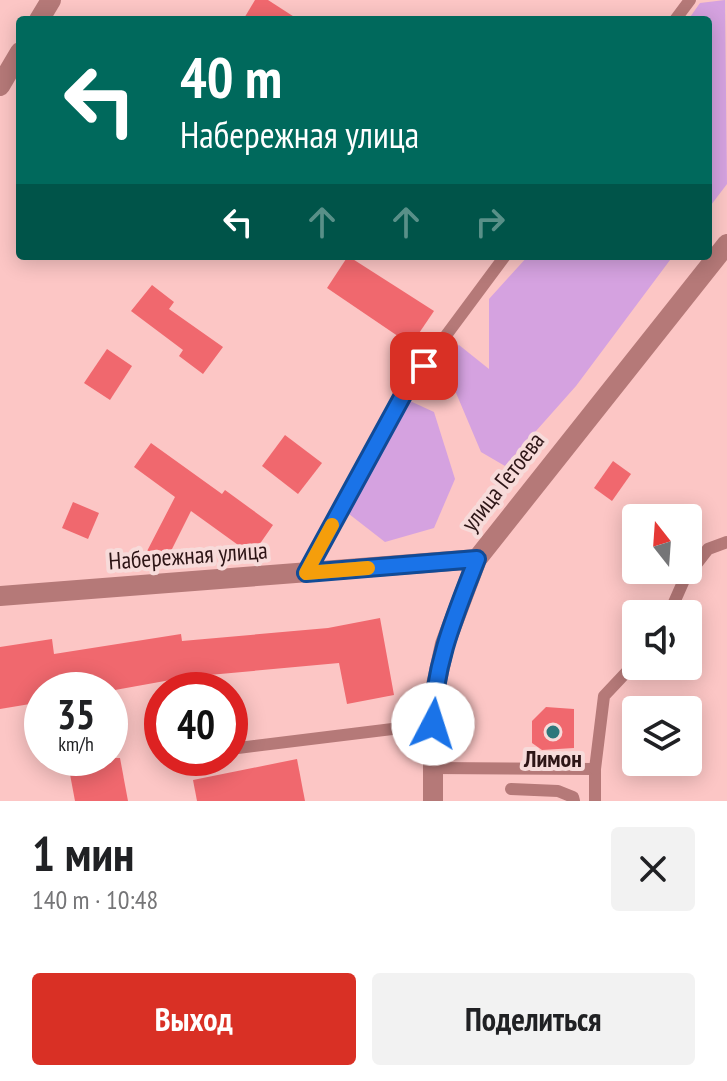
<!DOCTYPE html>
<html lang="ru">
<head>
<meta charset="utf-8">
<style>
	body { margin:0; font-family:"PT Sans Narrow",sans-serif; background:#f2f2f2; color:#202124; height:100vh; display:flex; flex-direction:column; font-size:30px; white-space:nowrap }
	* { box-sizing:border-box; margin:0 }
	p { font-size:26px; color:#757577 }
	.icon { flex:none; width:44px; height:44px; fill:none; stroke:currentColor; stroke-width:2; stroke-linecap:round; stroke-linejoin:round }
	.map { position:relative; height:801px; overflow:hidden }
	.side { display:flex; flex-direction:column; background:#fff; flex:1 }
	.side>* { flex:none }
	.hud { position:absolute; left:16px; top:16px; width:696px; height:244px; border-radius:8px; box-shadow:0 4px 20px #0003; background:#00695c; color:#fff; overflow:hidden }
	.needle { width:52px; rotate:343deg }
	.controls { position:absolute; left:622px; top:504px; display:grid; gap:16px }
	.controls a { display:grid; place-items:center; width:80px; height:80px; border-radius:8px; background:#fff; box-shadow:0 4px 20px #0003; font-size:40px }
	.speed { position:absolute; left:24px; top:672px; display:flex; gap:16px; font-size:40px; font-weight:700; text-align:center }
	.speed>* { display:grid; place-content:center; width:104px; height:104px; border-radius:50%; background:#fff; box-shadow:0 4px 20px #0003; line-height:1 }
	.speed small { font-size:20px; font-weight:400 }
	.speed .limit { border:12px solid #d22; background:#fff; color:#111 }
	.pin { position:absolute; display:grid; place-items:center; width:68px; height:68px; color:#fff; margin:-34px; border-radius:16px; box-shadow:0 4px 12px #0006 }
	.me { position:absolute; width:88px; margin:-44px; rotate:5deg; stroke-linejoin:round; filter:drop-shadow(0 0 6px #0008) }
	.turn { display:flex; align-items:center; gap:28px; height:168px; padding:0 32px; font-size:36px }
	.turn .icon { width:104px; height:104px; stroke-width:2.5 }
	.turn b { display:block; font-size:56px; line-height:68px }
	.lanes { display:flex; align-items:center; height:76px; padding:0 32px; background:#0003; justify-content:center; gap:40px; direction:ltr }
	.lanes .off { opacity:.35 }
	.round { display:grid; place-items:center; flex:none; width:84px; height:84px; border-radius:8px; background:#f2f2f2 }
	.summary { display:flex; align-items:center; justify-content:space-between; height:136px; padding:0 32px }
	h1 { font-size:48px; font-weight:600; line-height:60px }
	.primary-button { display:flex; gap:16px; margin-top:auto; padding:16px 32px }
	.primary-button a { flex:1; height:92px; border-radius:8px; background:#d93025; color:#fff; font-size:32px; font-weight:600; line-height:92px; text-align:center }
	.primary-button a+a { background:#f2f2f2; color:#202124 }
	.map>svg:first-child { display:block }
	.green { fill:#d5a2e0 }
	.building { fill:#f0686e }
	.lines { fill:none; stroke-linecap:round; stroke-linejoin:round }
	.service { stroke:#b57978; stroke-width:12 }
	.minor { stroke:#b57978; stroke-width:20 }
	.tertiary { stroke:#b57978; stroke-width:20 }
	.route-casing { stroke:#114b97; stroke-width:20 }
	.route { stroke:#1a73e8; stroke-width:14 }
	.slow { stroke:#f59e0b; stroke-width:14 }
	.poi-dot { fill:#2e777b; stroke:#f7dbda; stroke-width:3 }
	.labels { text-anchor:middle; stroke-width:8; stroke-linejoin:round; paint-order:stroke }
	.street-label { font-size:24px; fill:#2d1516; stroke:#f7dbda }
	.poi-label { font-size:24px; font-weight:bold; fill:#2d1516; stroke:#f7dbda }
</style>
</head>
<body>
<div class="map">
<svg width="727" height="801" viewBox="0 0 727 801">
	<rect width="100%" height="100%" fill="#fcc6c5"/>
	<g class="green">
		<path d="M725 0 727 184 708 209V20H688L700 3Z"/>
		<path d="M528 256H673L576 386 505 466 481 452 440 355 459 345 489 369V299Z"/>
		<path d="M410 401 434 412 455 479 434 528 385 542 349 514Z"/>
	</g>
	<g class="building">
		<path d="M255 0H268L299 20H243Z"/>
		<path d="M348 256 434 311 411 345 327 288Z"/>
		<path d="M152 285 174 302 169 309 223 347 203 374 179 356 183 350 131 311Z"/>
		<path d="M107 349 132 366 110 400 84 383Z"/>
		<path d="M285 435 322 463 298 494 262 466Z"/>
		<path d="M151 443 222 494 225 490 273 525 252 555 191 511 163 567 144 557 175 497 134 467Z"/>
		<path d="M613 461 631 474 612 501 594 488Z"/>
		<path d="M73 502 99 513 88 539 62 528Z"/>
		<path d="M380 618 394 695 347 704 339 663 187 677 115 690H42V702L0 709V647L52 639 54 654 181 634 182 641 328 628Z"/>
		<path d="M546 707 574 709V748L542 750 532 743V721Z"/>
		<path d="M67 758H120L128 801H75Z"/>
		<path d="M297 759 305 801H197L193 780Z"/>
	</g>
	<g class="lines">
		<g class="service">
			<path d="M675 20 690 0"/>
			<path d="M306 573 407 388 505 256"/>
			<path d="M669 614 684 580 708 549 727 542"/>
			<path d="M230 749 433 724"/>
			<path d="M433 768 595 769V801"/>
			<path d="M595 769 604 696 636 662"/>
			<path d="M511 789 558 791 573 797 574 801"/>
		</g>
		<g class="minor">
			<path d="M39 20 51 0"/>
			<path d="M0 86 20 52"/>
			<path d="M0 596 477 559"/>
		</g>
		<path class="tertiary" d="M433 801V699L445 644 477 559 727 244"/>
	</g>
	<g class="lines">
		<defs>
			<path id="route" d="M424 366 407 388 306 573 477 559C456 613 433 666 433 724"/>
		</defs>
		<use href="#route" class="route-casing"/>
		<use href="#route" class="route"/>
		<path class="slow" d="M332 525 306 573 368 568"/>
	</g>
	<circle class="poi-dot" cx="553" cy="732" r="8"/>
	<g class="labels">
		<g class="street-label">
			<text transform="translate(503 482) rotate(-52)" y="8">улица Гетоева</text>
			<text transform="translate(188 556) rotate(-4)" y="8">Набережная улица</text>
		</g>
		<g class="poi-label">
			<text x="553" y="767">Лимон</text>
		</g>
	</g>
</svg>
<div class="controls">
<a><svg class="needle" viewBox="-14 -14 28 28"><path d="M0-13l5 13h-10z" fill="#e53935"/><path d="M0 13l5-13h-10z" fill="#757577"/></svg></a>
<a><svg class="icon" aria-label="sound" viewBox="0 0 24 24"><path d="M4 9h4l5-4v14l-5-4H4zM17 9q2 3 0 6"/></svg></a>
<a><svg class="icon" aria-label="layers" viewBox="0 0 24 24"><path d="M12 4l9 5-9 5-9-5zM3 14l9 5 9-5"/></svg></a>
</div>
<div class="speed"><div>35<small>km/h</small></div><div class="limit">40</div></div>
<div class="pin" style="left:424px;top:366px;background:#d93025"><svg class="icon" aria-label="arrive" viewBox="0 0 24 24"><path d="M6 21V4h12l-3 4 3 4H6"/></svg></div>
<svg class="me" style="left:433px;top:724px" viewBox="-20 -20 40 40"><circle r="19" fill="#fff"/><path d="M0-13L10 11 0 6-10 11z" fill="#1a73e8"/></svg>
<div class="hud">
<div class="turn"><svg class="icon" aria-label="left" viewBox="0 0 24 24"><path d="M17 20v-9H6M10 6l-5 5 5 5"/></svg><div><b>40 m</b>Набережная улица</div></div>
<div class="lanes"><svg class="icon" aria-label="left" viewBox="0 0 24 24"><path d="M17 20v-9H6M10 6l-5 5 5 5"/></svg><svg class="icon off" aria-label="ahead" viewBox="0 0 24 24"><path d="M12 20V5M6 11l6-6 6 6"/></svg><svg class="icon off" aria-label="ahead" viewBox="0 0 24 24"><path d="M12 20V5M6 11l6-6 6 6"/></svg><svg class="icon off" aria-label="right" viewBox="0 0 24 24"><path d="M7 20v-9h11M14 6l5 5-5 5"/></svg></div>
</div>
</div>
<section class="side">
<div class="summary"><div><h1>1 мин</h1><p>140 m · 10:48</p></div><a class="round"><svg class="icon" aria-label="close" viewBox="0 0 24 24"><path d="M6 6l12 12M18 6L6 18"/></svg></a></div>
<div class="primary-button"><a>Выход</a><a>Поделиться</a></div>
</section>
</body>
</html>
